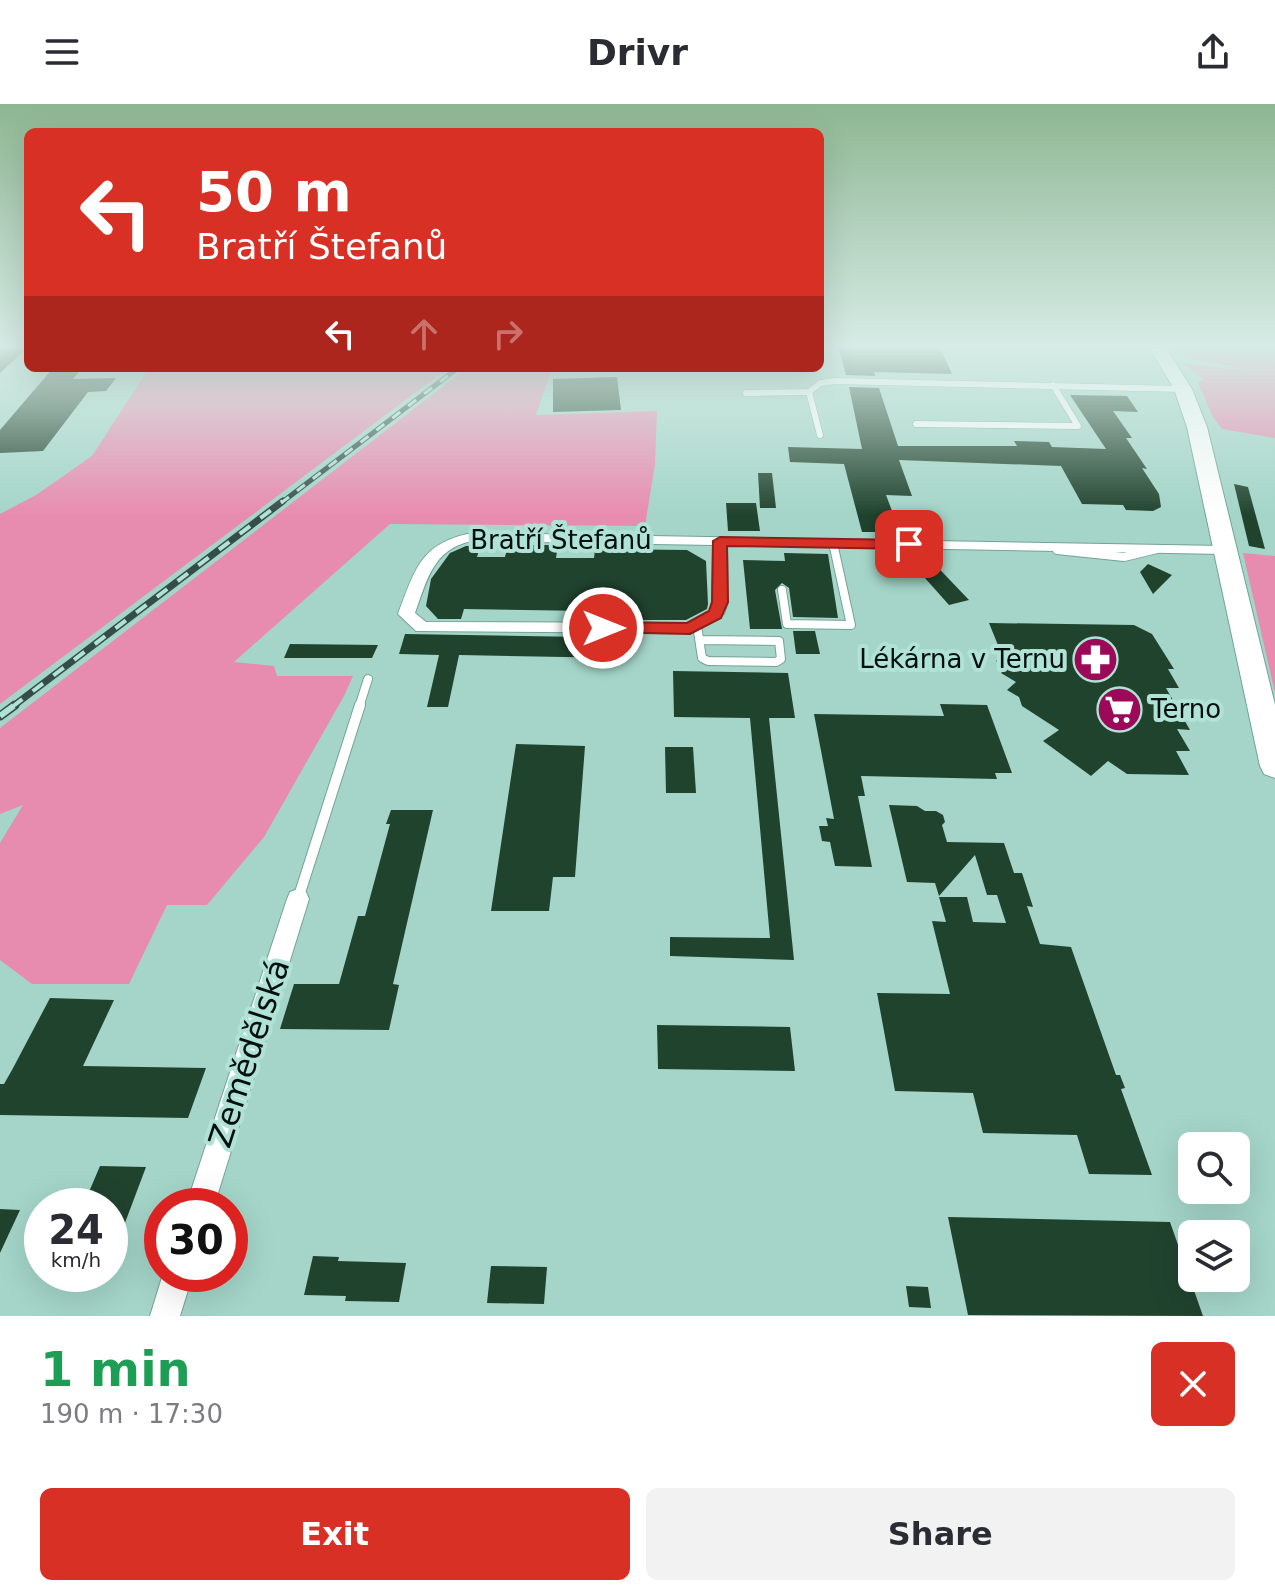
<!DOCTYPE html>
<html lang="en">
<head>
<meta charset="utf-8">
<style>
	body { margin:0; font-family:"DejaVu Sans",sans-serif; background:#f2f2f3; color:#2b2b33; height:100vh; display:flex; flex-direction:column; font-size:30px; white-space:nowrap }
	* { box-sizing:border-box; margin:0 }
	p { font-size:26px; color:#7c7c81 }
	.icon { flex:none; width:44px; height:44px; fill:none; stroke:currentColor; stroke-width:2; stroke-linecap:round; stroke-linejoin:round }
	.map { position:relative; height:1212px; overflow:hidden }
	.side { display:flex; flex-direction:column; background:#fff; flex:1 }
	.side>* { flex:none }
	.banner { position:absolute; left:24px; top:24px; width:800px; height:244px; border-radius:12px; box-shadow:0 8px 32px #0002; background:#d93025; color:#fff; overflow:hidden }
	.controls { position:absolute; left:1178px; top:1028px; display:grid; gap:16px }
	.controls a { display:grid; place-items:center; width:72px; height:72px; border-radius:12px; background:#fff; box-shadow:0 8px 32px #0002; font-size:40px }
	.speed { position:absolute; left:24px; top:1084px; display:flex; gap:16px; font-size:40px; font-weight:700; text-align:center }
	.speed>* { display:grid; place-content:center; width:104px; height:104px; border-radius:50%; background:#fff; box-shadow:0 8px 32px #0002; line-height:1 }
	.speed small { font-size:20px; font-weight:400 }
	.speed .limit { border:12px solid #d22; background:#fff; color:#111 }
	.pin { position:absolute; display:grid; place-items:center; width:68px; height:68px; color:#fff; margin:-34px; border-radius:16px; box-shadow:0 4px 12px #0006 }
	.me { position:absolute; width:88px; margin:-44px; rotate:90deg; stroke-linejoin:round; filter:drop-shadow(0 0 6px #0008) }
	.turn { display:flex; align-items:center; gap:28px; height:168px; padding:0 40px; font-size:36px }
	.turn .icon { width:104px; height:104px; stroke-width:2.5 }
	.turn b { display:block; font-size:56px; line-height:68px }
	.lanes { display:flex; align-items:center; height:76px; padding:0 40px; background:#0003; justify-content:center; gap:40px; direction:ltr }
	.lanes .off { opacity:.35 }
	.round { display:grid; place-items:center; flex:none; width:84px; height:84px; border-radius:12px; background:#f2f2f3 }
	.headline { display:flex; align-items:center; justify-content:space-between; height:136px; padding:0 40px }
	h1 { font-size:48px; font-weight:600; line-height:60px; color:#1e9e55 }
	.action { display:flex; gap:16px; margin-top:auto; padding:16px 40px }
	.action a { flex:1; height:92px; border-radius:12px; background:#d93025; color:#fff; font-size:32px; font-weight:600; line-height:92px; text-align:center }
	.action a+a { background:#f2f2f3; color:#2b2b33 }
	header { display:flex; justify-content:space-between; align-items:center; height:104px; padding:0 40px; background:#fff; font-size:36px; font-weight:600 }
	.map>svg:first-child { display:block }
	.green { fill:#e88caf }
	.building { fill:#20432e }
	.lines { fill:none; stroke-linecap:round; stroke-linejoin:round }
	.service-far2-casing { stroke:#73a396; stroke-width:7 }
	.service-far1-casing { stroke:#73a396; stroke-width:10 }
	.service-casing { stroke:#73a396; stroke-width:12 }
	.minor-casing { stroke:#73a396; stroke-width:2 }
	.primary-casing { stroke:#73a396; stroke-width:2 }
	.service-far2 { stroke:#fff; stroke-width:6 }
	.service-far1 { stroke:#fff; stroke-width:8 }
	.service { stroke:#fff; stroke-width:10 }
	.minor { fill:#fff; fill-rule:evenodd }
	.primary { fill:#fff; fill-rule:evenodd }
	.rail-far2-casing { stroke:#344e47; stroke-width:5 }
	.rail-far1-casing { stroke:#344e47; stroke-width:7 }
	.rail-casing { stroke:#344e47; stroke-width:9 }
	.rail-far2 { stroke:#b0e2d5; stroke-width:3; stroke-dasharray:10; stroke-linecap:butt }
	.rail-far1 { stroke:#b0e2d5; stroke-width:4; stroke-dasharray:13; stroke-linecap:butt }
	.rail { stroke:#b0e2d5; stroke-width:6; stroke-dasharray:17; stroke-linecap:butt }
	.route { fill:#d93025; stroke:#8d1f18; stroke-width:2 }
	.labels { text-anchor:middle; stroke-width:8; stroke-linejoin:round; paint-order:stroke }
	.street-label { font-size:26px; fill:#000f0b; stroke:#b0e2d5 }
	.poi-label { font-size:26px; fill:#000f0b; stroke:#b0e2d5; text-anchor:end }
	.near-street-label { font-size:32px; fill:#000f0b; stroke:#b0e2d5 }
</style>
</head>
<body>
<header><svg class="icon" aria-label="menu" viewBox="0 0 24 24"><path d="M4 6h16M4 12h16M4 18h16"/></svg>Drivr<svg class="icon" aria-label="share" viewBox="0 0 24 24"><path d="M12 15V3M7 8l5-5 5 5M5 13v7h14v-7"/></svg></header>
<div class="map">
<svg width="1275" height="1212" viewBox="0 0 1275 1212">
	<rect width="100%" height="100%" fill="#a4d5c8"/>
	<g class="green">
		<path d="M1172 241H1275V334L1222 325 1213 313 1198 279 1203 275 1183 259 1256 268 1187 254Z"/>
		<path d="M149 264H448L0 600V410L36 391 92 352Z"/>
		<path d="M467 264H552L536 311 657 307 655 360 645 422 390 420 234 558 274 562 277 572H353L344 592 264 733 207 801H167L129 880H32L0 856V739L23 701 0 710V624Z"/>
		<path d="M1243 449 1275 452V589Z"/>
	</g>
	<g class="building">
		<path d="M0 241H26L22 244H27L0 269Z"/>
		<path d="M838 241H939L952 270 874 268 875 272 846 271Z"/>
		<path d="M53 264H82L73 275 116 274 106 287 88 288 43 347 0 349V326Z"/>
		<path d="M617 273 621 306 553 308V275Z"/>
		<path d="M849 283 879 284 898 342H1017L1014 337 1049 338 1052 343 1106 345 1070 291 1127 292 1138 308 1113 307 1132 334H1126L1147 365 1142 364 1159 390 1161 403 1153 407 1126 406 1123 401 1082 400 1061 362 899 356 912 392 886 391 900 428H862L844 360 790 358 788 343 862 345Z"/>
		<path d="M758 369H772L776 404H760Z"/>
		<path d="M1234 380 1248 383 1265 445 1249 442Z"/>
		<path d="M726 399H756L760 427H728Z"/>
		<path d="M508 441H558L556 454H594L595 445 687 446 706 457 708 500 707 505 686 516H588L589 507 464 505 461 515H438L426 502 431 475 450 449 466 442H480L477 453H505Z"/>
		<path d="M784 449 828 450 838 514 793 513 789 484 782 479 775 486 782 525H750L743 456 785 457Z"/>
		<path d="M926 451 969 496 949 501 908 455Z"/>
		<path d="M1148 460 1172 471 1153 490 1140 468Z"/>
		<path d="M989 519 1134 521 1152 530 1174 565H1168L1179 584H1166L1190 626 1177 625 1190 647H1176L1189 671 1127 670 1108 657 1091 672 1043 637 1059 626 1022 602 1019 593 1007 586 1016 578 1001 569 1007 563 996 557 1002 551Z"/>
		<path d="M793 527H815L820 550H796Z"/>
		<path d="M405 530 586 533 623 532 621 554 459 551 448 603H427L439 551 399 550Z"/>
		<path d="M290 540 378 541 372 554H284Z"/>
		<path d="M673 567 788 569 795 614H769L794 856 670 852V833L770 834 750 614 674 613Z"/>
		<path d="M940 600 987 601 1012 669H995L997 675 861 672 865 692H858L872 763 835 762 830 738 822 737 819 722H828L826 714 834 715 814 610 944 612Z"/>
		<path d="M516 640 585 642 575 773H553L549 807H491Z"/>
		<path d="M665 643H693L696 689H666Z"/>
		<path d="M889 701 917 702 925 707H936L943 711 945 718 942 721 947 738 1004 739 1014 769H1022L1033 803 1027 802 1040 840 1071 843 1116 971H1120L1125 984 1121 985 1152 1071 1089 1070 1077 1031 983 1029 973 989 895 987 877 889 950 890 932 817 946 818 939 793H967L973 818 1006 819 997 791H987L975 751 939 792 935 779 907 778Z"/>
		<path d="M391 706H433L393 880 399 881 389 926 280 925 294 880H339L358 812H365L390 720H386Z"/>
		<path d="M50 894 114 896 83 962 206 964 188 1014 0 1011V980H4L12 966Z"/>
		<path d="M657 921 790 923 795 967 658 965Z"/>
		<path d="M100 1062 146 1063 111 1156 110 1102H83Z"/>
		<path d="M0 1105 20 1106 0 1149Z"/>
		<path d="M948 1113 1170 1118 1203 1212 968 1211Z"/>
		<path d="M313 1152 339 1153 338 1157 406 1159 399 1198 345 1197 346 1192 304 1191Z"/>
		<path d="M491 1162 547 1163 544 1200 487 1199Z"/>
		<path d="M906 1182 928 1183 931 1204 909 1203Z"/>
	</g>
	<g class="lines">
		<defs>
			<g id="service-far2">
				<path d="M809 288 820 331"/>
				<path d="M746 289 809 288 820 279 836 277 1183 285"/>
				<path d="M916 320 1078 322 1053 281"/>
			</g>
			<g id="service-far1">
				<path d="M1057 446 1124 453 1157 445"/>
				<path d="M782 486 787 520 851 521 833 439"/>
				<path d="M697 521 702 554 708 557 776 558 781 555 779 537 701 536"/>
				<path d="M359 603 368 575"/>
			</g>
			<path id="service" d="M298 795 360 601"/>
			<g id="minor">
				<path d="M472 429 1224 442 1231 446 1224 450 727 441 728 498 724 510 690 529 416 527 398 510C415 466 420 439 472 429ZM472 437 713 441 712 498 709 507 687 519 426 518 415 509C427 476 433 445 472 437Z"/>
				<path d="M298 785 306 788 309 795 214 1102H186L287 795 290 788Z"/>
				<path d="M163 1170H193L180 1212H150Z"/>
			</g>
			<path id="primary" d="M1148 241H1164L1192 285 1207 323 1275 601V674L1264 670 1260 662 1187 323 1174 285Z"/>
		</defs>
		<use href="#service-far2" class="service-far2-casing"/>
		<use href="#service-far1" class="service-far1-casing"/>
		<use href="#service" class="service-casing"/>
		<use href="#minor" class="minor-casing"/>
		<use href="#primary" class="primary-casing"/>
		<use href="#service-far2" class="service-far2"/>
		<use href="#service-far1" class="service-far1"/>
		<use href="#service" class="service"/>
		<use href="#minor" class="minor"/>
		<use href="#primary" class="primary"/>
		<defs>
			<path id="rail-far2" d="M281 399 458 264"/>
			<path id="rail-far1" d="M12 603 283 397"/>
			<path id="rail" d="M0 612 15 601"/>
		</defs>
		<use href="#rail-far2" class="rail-far2-casing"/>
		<use href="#rail-far1" class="rail-far1-casing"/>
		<use href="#rail" class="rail-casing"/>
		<use href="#rail-far2" class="rail-far2"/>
		<use href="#rail-far1" class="rail-far1"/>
		<use href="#rail" class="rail"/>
	</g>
	<linearGradient id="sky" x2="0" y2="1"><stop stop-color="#8eb692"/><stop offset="0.59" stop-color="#d6ece6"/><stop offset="1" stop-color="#d6ece6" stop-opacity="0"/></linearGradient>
	<rect width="1275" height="411" fill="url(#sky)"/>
	<path class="route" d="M720 433 909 436 917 440 909 445 727 442 728 498 721 514 690 530 597 528 594 524 597 520 603 518 687 519 709 507 712 498 713 437Z"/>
	<defs>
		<symbol id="pharmacy-disc" viewBox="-11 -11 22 22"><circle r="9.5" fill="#9b0958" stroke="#b0e2d5"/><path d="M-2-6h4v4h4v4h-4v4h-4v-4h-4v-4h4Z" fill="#fff"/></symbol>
		<symbol id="supermarket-disc" viewBox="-11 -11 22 22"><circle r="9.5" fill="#9b0958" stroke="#b0e2d5"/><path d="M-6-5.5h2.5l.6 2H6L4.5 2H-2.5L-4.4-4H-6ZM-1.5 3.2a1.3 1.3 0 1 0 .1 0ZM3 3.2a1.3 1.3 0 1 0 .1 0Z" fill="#fff"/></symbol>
	</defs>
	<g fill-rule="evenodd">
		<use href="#pharmacy-disc" x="1070" y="530" width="51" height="51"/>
		<use href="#supermarket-disc" x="1094" y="580" width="51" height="51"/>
	</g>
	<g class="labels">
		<g class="street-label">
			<text x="561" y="445">Bratří Štefanů</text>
		</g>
		<g class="poi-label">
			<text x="1065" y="564">Lékárna v Ternu</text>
			<text x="1151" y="614" text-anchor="start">Terno</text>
		</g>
		<g class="near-street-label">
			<text transform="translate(249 949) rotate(-72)" y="11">Zemědělská</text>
		</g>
	</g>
</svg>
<div class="controls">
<a><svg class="icon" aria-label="search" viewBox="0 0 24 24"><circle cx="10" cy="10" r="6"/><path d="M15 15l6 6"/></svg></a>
<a><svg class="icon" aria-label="layers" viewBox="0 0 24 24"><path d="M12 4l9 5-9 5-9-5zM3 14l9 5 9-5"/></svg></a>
</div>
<div class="speed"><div>24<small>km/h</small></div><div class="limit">30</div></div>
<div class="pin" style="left:909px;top:440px;background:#d93025"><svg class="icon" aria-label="arrive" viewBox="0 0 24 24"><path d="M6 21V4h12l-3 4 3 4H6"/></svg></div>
<svg class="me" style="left:603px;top:524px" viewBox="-20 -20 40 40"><circle r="17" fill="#d93025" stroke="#fff" stroke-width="3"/><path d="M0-11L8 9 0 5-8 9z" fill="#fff"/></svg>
<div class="banner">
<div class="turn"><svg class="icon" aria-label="left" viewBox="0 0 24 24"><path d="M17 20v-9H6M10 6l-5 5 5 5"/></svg><div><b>50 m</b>Bratří Štefanů</div></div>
<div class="lanes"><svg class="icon" aria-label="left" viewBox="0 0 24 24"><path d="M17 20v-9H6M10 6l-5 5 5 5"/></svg><svg class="icon off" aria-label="ahead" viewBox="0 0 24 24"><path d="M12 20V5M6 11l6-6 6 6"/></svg><svg class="icon off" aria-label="right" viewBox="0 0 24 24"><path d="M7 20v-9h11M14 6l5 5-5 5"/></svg></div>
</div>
</div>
<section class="side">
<div class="headline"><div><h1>1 min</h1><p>190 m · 17:30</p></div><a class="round" style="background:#d93025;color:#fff"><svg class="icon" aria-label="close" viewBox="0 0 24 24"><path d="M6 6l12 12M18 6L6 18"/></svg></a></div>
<div class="action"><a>Exit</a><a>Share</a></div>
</section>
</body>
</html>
